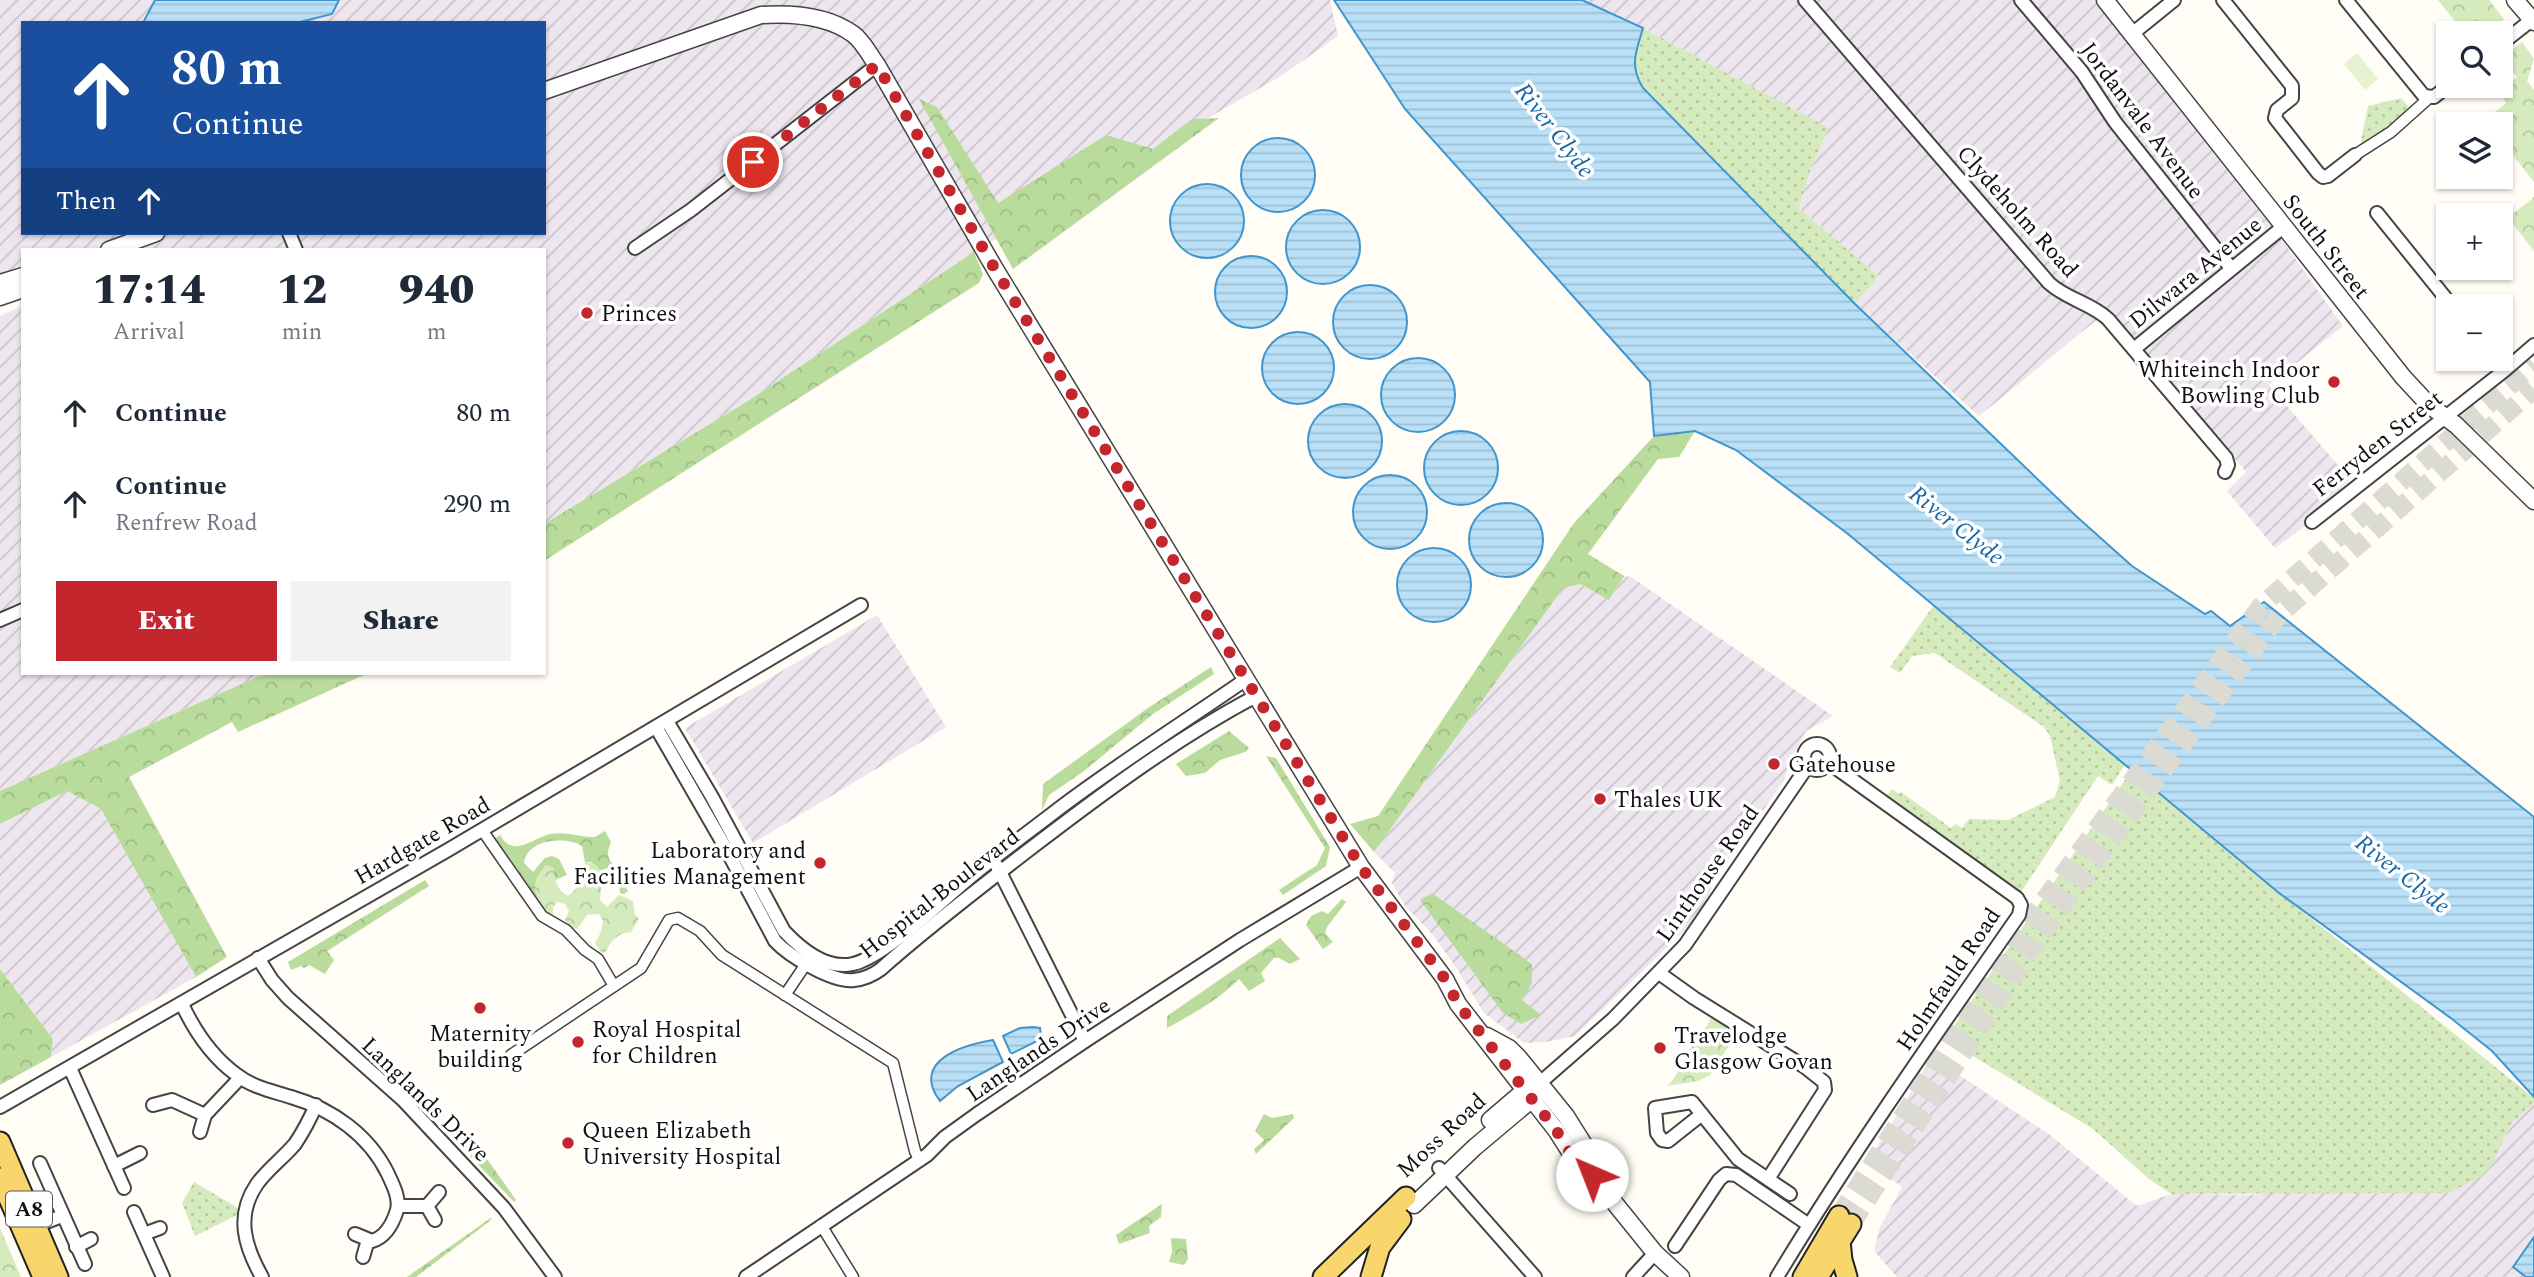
<!DOCTYPE html>
<html lang="en">
<head>
<meta charset="utf-8">
<style>
	body { margin:0; font-family:Spectral,serif; background:#f2f2f3; color:#1f2937; height:100vh; display:flex; flex-direction:column; font-size:26px; white-space:nowrap }
	* { box-sizing:border-box; margin:0 }
	p { font-size:23px; color:#747a83 }
	.icon { flex:none; width:38px; height:38px; fill:none; stroke:currentColor; stroke-width:2; stroke-linecap:round; stroke-linejoin:round }
	.map { position:relative; flex:1; overflow:hidden }
	.side { position:absolute; left:21px; top:248px; width:525px; height:427px; display:flex; flex-direction:column; background:#fff; border-radius:0px; box-shadow:0 2px 5px #0004 }
	.side>* { flex:none }
	.top-card { position:absolute; left:21px; top:21px; width:525px; height:214px; border-radius:0px; box-shadow:0 2px 5px #0004; background:#1a4fa0; color:#fff; overflow:hidden }
	.tools { position:absolute; left:2436px; top:21px; display:grid; gap:14px }
	.tools a { display:grid; place-items:center; width:77px; height:77px; border-radius:0px; background:#fff; box-shadow:0 2px 5px #0004; font-size:35px }
	.pin { position:absolute; display:grid; place-items:center; width:60px; height:60px; color:#fff; margin:-30px; border:4px solid #fff; border-radius:50%; box-shadow:0 2px 7px #0007 }
	.me { position:absolute; width:77px; margin:-38px; rotate:316deg; stroke-linejoin:round; filter:drop-shadow(0 0 5px #0008) }
	.turn { display:flex; align-items:center; gap:24px; height:147px; padding:0 35px; font-size:32px }
	.turn .icon { width:91px; height:91px; stroke-width:2.5 }
	.turn b { display:block; font-size:49px; line-height:60px }
	.then { display:flex; align-items:center; height:66px; padding:0 35px; background:#0003; gap:14px; font-size:26px }
	.eta { display:flex; justify-content:space-evenly; align-items:center; height:119px; text-align:center }
	.eta b { font-size:42px; font-weight:800; line-height:49px }
	.primary-button { display:flex; gap:14px; margin-top:auto; padding:14px 35px }
	.primary-button a { flex:1; height:80px; border-radius:0px; background:#c4262e; color:#fff; font-size:28px; font-weight:800; line-height:80px; text-align:center }
	.primary-button a+a { background:#f2f2f3; color:#1f2937 }
	ul { padding:0; list-style:none }
	li { display:flex; align-items:center; gap:21px; height:91px; padding:0 35px }
	li div { flex:1 }
	li b { display:block; font-size:26px }
	li em { font-style:normal }
	.map>svg:first-child { display:block }
	.industrial { fill:url(#industrial-furrows) }
	.grass { fill:url(#grass-dots) }
	.forest { fill:url(#forest-crowns) }
	.park { fill:url(#park-crowns) }
	.pitch { fill:#e6f2cf }
	.water { fill:url(#water-rules); stroke:#3f96cf; stroke-width:2 }
	.lines { fill:none; stroke-linecap:round; stroke-linejoin:round }
	.primary-tunnel { stroke:#dbdad3; stroke-width:19; stroke-dasharray:19 10; stroke-linecap:butt }
	.pedestrian-casing { stroke:#444; stroke-width:13 }
	.minor-casing { stroke:#444; stroke-width:16 }
	.tertiary-casing { stroke:#444; stroke-width:19 }
	.primary-casing { stroke:#222; stroke-width:23 }
	.pedestrian { stroke:#fff; stroke-width:10 }
	.minor { stroke:#fff; stroke-width:12 }
	.tertiary { stroke:#fff; stroke-width:16 }
	.primary { stroke:#f9d66b; stroke-width:19 }
	.route { stroke:#c4262e; stroke-width:12; stroke-dasharray:0 21.6 }
	.poi-dot { fill:#c4262e; stroke:#fff; stroke-width:2.5 }
	.labels { text-anchor:middle; stroke-width:7; stroke-linejoin:round; paint-order:stroke }
	.shield { fill:#fff; stroke:#585858; stroke-width:2 }
	.shield-label { font-size:21px; font-weight:bold; fill:#111 }
	.street-label { font-size:23px; fill:#111; stroke:#fff }
	.poi-label { font-size:23px; fill:#111; stroke:#fff; text-anchor:start }
	.water-label { font-size:24px; font-style:italic; fill:#1768a6; stroke:#fff }
</style>
</head>
<body>
<div class="map">
<svg width="2534" height="1277" viewBox="0 0 2534 1277">
	<defs>
		<pattern id="industrial-furrows" width="10" height="10" patternUnits="userSpaceOnUse" patternTransform="scale(1.75)"><rect width="10" height="10" fill="#eee6ef"/><path d="M-1 1l2-2M0 10L10 0M9 11l2-2" fill="none" stroke="#cbc4cc"/></pattern>
		<pattern id="grass-dots" width="8" height="8" patternUnits="userSpaceOnUse" patternTransform="scale(1.75)"><rect width="8" height="8" fill="#d5ebbd"/><path d="M2 2h.1M6 6h.1" fill="none" stroke="#b6c8a1" stroke-width="1.8" stroke-linecap="round"/></pattern>
		<pattern id="forest-crowns" width="20" height="18" patternUnits="userSpaceOnUse" patternTransform="scale(1.75)"><rect width="20" height="18" fill="#b9dc9c"/><path d="M2 6a3 3 0 1 1 6 0M12 15a3 3 0 1 1 6 0" fill="none" stroke="#9ebc85"/></pattern>
		<pattern id="park-crowns" width="20" height="18" patternUnits="userSpaceOnUse" patternTransform="scale(1.75)"><rect width="20" height="18" fill="#d5ebbd"/><path d="M2 6a3 3 0 1 1 6 0M12 15a3 3 0 1 1 6 0" fill="none" stroke="#b6c8a1"/></pattern>
		<pattern id="water-rules" width="6" height="5" patternUnits="userSpaceOnUse" patternTransform="scale(1.75)"><rect width="6" height="5" fill="#b9e0f7"/><path d="M0 2.5h6" fill="none" stroke="#9ebfd3"/></pattern>
	</defs>
	<rect width="100%" height="100%" fill="#fffdf5"/>
	<g class="industrial">
		<path d="M0 0H155L143 23H23V233H544V23H296L332 14 339 0H1330L1338 36 1281 76 974 252 743 404 544 524V250H23V265L0 274Z"/>
		<path d="M1582 0H2100L2127 40 2263 213 2343 326 2269 385 2350 479 2308 524 2275 548 2227 491 2246 472 2109 310 1979 416 1855 304 1879 276 1799 208 1811 168 1828 128 1643 28Z"/>
		<path d="M23 305V674H271L257 677 0 791V316Z"/>
		<path d="M1624 576 1631 577 1833 716 1806 731 1792 757 1784 781 1716 876 1705 907 1684 931 1575 1036 1546 1042 1524 1043 1484 1013 1457 969 1434 936 1405 906 1392 883 1395 873 1374 852 1563 588 1580 584 1609 600Z"/>
		<path d="M877 615 946 727 753 843 685 728Z"/>
		<path d="M67 791 101 808 196 977 51 1057 53 1039 0 969V824Z"/>
		<path d="M1932 1057 2050 1135 2137 1206 2171 1194 2251 1195 2493 1164 2511 1124 2534 1103V1237L2513 1267 2526 1277H1897L1874 1251 1880 1227 1902 1187 1868 1162Z"/>
	</g>
	<g class="grass">
		<path d="M1643 28 1829 128 1811 168 1799 208 1879 276 1855 304 1643 88C1629 65 1636 52 1643 28Z"/>
		<path d="M2401 98 2412 111 2367 148 2361 141 2368 106Z"/>
		<path d="M1934 605 2125 764 2112 785 2098 776 2021 892 1886 797 1892 789 1899 794 1901 792 1951 828 1955 824 1962 828 1969 819 2008 820 2055 797 2060 781 2050 736 2044 727 1935 653 1912 656 1900 673 1890 667Z"/>
		<path d="M2132 770 2286 898 2534 1098V1103L2511 1124 2493 1164 2480 1177 2449 1193 2171 1194 2149 1179 2093 1129 1945 1039Z"/>
		<path d="M194 1182 238 1208 237 1215 195 1236 182 1203Z"/>
	</g>
	<g class="forest">
		<path d="M919 99 937 107 998 203 1106 135 1153 149 1192 119 1219 118 1013 269Z"/>
		<path d="M974 252 983 274 979 283 544 561V524L743 404Z"/>
		<path d="M1695 431 1679 457 1658 459 1588 554 1624 576 1609 600 1580 584 1563 588 1374 852 1350 824 1378 816 1574 523 1654 436Z"/>
		<path d="M1211 667 1214 674 1153 714 1084 771 1049 795 1042 810 1043 784 1148 708Z"/>
		<path d="M271 674H366L238 732 232 722 129 777 227 957 196 977 101 809 67 791 0 824V791L257 677Z"/>
		<path d="M1229 731 1249 748 1245 752 1220 760 1205 773 1186 776 1176 764Z"/>
		<path d="M1266 756 1276 758 1330 847 1326 866 1283 895 1279 890 1317 865 1325 848Z"/>
		<path d="M605 831 611 842C605 855 608 862 620 870L631 869C624 876 623 883 628 891L624 894 620 893 618 873 610 867 601 871 591 862H585L582 846C565 836 527 839 524 863L533 872 545 858 552 856 559 859 567 875 555 880 553 868 537 900 494 839 500 835C503 840 507 845 513 846 524 848 538 837 550 834 566 831 579 837 595 837Z"/>
		<path d="M425 880 429 886 327 951 334 960 325 974 309 965 304 968 301 966 291 970 288 962Z"/>
		<path d="M1432 893 1532 964V983L1522 1000 1541 1015 1521 1024 1503 1013 1420 900Z"/>
		<path d="M1342 899 1346 902 1327 927 1325 933 1333 942 1323 949 1306 925 1311 916 1322 911 1328 914Z"/>
		<path d="M1280 938 1300 959 1290 964 1279 958H1274L1261 973 1265 981 1249 991 1239 979C1218 1000 1193 1014 1167 1028V1016Z"/>
		<path d="M0 969 53 1039 51 1057 0 1085Z"/>
		<path d="M1264 1114 1272 1118 1293 1114 1294 1118 1256 1154 1254 1149 1264 1140 1255 1131Z"/>
		<path d="M480 1149 516 1200 514 1202 470 1156Z"/>
		<path d="M1162 1204 1161 1217 1149 1226 1150 1233 1119 1244 1116 1235Z"/>
		<path d="M492 1217 490 1221 416 1277H407Z"/>
		<path d="M1171 1238 1186 1239 1188 1259 1184 1265 1169 1262 1172 1252Z"/>
	</g>
	<g class="park">
		<path d="M2438 0H2489L2504 19 2486 33H2464Z"/>
		<path d="M2522 42 2534 59 2527 81 2534 90V182L2501 140V124H2488L2485 120 2506 103 2500 93 2517 77 2501 58Z"/>
		<path d="M2534 197V251L2508 218Z"/>
		<path d="M585 862C607 863 601 884 600 900L607 907 619 895 633 901 635 915 639 918 631 932C617 933 611 941 605 953L600 951 595 943 601 932 603 921 599 914 587 915 577 929 571 928 565 920 569 911 565 904 557 902 553 907V917L550 916C535 897 527 885 546 865L553 867C554 878 558 892 568 896 579 889 582 874 585 862Z"/>
		<path d="M1711 1018 1737 1033 1710 1075 1698 1081 1667 1086C1678 1076 1684 1060 1691 1047 1697 1037 1707 1029 1711 1018Z"/>
		<path d="M0 1228 21 1277H0Z"/>
	</g>
	<path class="pitch" d="M2357 53 2378 79 2365 90 2344 64Z"/>
	<g class="water">
		<path d="M155 0H339L332 14 296 23H143Z"/>
		<path d="M1334 0H1582L1643 28C1636 52 1629 65 1643 88L1855 304 2076 516 2132 566 2205 614 2211 611 2230 626 2264 602 2534 817V1097L2492 1051 2452 1019 2279 893 1848 534 1736 450 1695 431 1654 436 1650 382 1405 109Z"/>
		<circle cx="1278" cy="175" r="37"/>
		<circle cx="1207" cy="221" r="37"/>
		<circle cx="1323" cy="247" r="37"/>
		<circle cx="1251" cy="292" r="36"/>
		<circle cx="1370" cy="322" r="37"/>
		<circle cx="1298" cy="368" r="36"/>
		<circle cx="1418" cy="395" r="37"/>
		<circle cx="1345" cy="441" r="37"/>
		<circle cx="1461" cy="468" r="37"/>
		<circle cx="1390" cy="512" r="37"/>
		<circle cx="1506" cy="540" r="37"/>
		<circle cx="1434" cy="585" r="37"/>
		<path d="M1033 1027 1040 1028 1041 1036 1037 1041 1011 1054 1003 1036 1020 1028Z"/>
		<path d="M993 1040 1003 1062 958 1086 940 1101C910 1061 963 1045 993 1040Z"/>
		<path d="M2534 1237V1277H2526L2513 1267Z"/>
	</g>
	<g class="lines">
		<g class="primary-tunnel">
			<path d="M1839 1216 2023 929 2261 606 2534 364"/>
			<path d="M1851 1224 2039 937 2279 615 2534 389"/>
		</g>
		<defs>
			<g id="pedestrian">
				<path d="M2355 155 2391 132 2429 98"/>
				<path d="M482 830 542 916 566 930 585 950 598 959 614 986"/>
				<path d="M785 995 808 961"/>
				<path d="M511 1055 641 968 669 920 678 918 700 931 722 955 893 1063 915 1151 919 1160"/>
				<path d="M821 1225 853 1277"/>
			</g>
			<g id="minor">
				<path d="M1805 0 2049 283C2066 299 2091 303 2108 319L2226 458 2228 465 2225 472"/>
				<path d="M2021 0 2082 72 2115 122 2231 268"/>
				<path d="M2223 0 2292 86V98L2277 110 2275 118 2318 173 2323 177 2328 176 2355 155"/>
				<path d="M2346 0 2424 96 2434 97 2448 86"/>
				<path d="M2132 34 2174 0"/>
				<path d="M2501 44 2534 18"/>
				<path d="M2377 213 2452 306"/>
				<path d="M289 233 296 250"/>
				<path d="M635 248 691 210 877 65"/>
				<path d="M2134 349 2283 227"/>
				<path d="M2312 522 2505 370 2534 345"/>
				<path d="M0 620 23 610"/>
				<path d="M667 721 712 797 784 931C801 949 827 970 853 964 884 957 941 901 968 879 998 854 1030 831 1061 807 1121 762 1184 722 1245 680"/>
				<path d="M656 727 724 845 775 941C789 956 833 983 854 980 864 979 873 975 881 969 927 928 977 890 1026 852 1099 796 1175 739 1256 696"/>
				<circle cx="1817" cy="757" r="13"/>
				<path d="M997 866 1085 1041"/>
				<path d="M258 958 272 980 288 998 403 1100 504 1208 555 1277"/>
				<path d="M1659 973 1694 998 1805 1067 1824 1082 1825 1090 1768 1179"/>
				<path d="M182 1004C195 1032 212 1057 237 1075 252 1087 272 1091 291 1097 332 1109 369 1135 388 1174 393 1185 400 1198 397 1210 393 1223 386 1237 372 1241L355 1234"/>
				<path d="M70 1068 124 1188"/>
				<path d="M1541 1082 1613 1019 1685 945 1807 767"/>
				<path d="M153 1105 172 1100 205 1115"/>
				<path d="M0 1107 448 850 861 605"/>
				<path d="M1702 1114 1668 1141 1662 1140 1657 1133 1655 1108 1692 1102 1738 1159 1790 1194"/>
				<path d="M200 1132 205 1115 240 1078"/>
				<path d="M40 1163 85 1264"/>
				<path d="M114 1166 140 1153"/>
				<path d="M1439 1168 1535 1277"/>
				<path d="M398 1206H427"/>
				<path d="M134 1212 163 1277"/>
				<path d="M435 1220 427 1206 439 1192"/>
				<path d="M36 1226 62 1216"/>
				<path d="M144 1234 160 1228"/>
				<path d="M1675 1246 1719 1180 1726 1174 1736 1175 1809 1225"/>
				<path d="M76 1247 91 1239"/>
				<path d="M363 1257 368 1240"/>
				<path d="M262 1277C245 1247 235 1216 257 1184 267 1170 283 1158 295 1144 303 1132 310 1119 316 1105"/>
				<path d="M746 1277 927 1155 945 1137 977 1114 1085 1041 1240 940 1361 867"/>
				<path d="M1633 1277 1655 1253"/>
				<path d="M1777 1277C1852 1153 1936 1034 2019 915L2021 905 2017 898 1829 763"/>
			</g>
			<g id="tertiary">
				<path d="M2105 0 2403 377 2429 405 2456 425 2534 501"/>
				<path d="M2515 0 2534 22"/>
				<path d="M544 91 761 15C792 13 827 15 853 34 863 41 870 56 877 65L995 269 1361 867 1445 979 1458 1004 1556 1130 1579 1166 1592 1175 1655 1253 1681 1277"/>
				<path d="M109 250 156 233"/>
				<path d="M0 283 23 276"/>
				<path d="M0 297 23 289"/>
				<path d="M1487 1036 1509 1048 1519 1058 1566 1116 1588 1151 1592 1175"/>
				<path d="M1490 1120 1524 1091 1532 1087"/>
				<path d="M1414 1205 1475 1147 1531 1100 1536 1091"/>
			</g>
			<g id="primary">
				<path d="M0 1142 58 1277"/>
				<path d="M0 1178 43 1277"/>
				<path d="M1840 1241 1842 1260 1847 1277"/>
				<path d="M1323 1277 1406 1197"/>
				<path d="M1371 1277 1380 1247 1401 1219"/>
				<path d="M1803 1277 1839 1216"/>
				<path d="M1818 1277 1851 1224"/>
			</g>
		</defs>
		<use href="#pedestrian" class="pedestrian-casing"/>
		<use href="#minor" class="minor-casing"/>
		<use href="#tertiary" class="tertiary-casing"/>
		<use href="#primary" class="primary-casing"/>
		<use href="#pedestrian" class="pedestrian"/>
		<use href="#minor" class="minor"/>
		<use href="#tertiary" class="tertiary"/>
		<use href="#primary" class="primary"/>
	</g>
	<g class="lines">
		<path class="route" d="M753 162 877 65 995 269 1361 867 1445 979 1458 1004 1556 1130 1578 1166 1592 1175"/>
	</g>
	<g class="poi-dot">
		<circle cx="587" cy="313" r="7"/>
		<circle cx="2334" cy="382" r="7"/>
		<circle cx="1774" cy="764" r="7"/>
		<circle cx="1600" cy="799" r="7"/>
		<circle cx="820" cy="863" r="7"/>
		<circle cx="480" cy="1008" r="7"/>
		<circle cx="578" cy="1042" r="7"/>
		<circle cx="1660" cy="1048" r="7"/>
		<circle cx="568" cy="1143" r="7"/>
	</g>
	<g class="labels">
		<rect class="shield" x="6" y="1191.5" width="46" height="35" rx="5"/>
		<g class="shield-label">
			<text x="29" y="1216">A8</text>
		</g>
		<g class="street-label">
			<text transform="translate(2143 120) rotate(53)" y="8">Jordanvale Avenue</text>
			<text transform="translate(2018 211) rotate(48)" y="8">Clydeholm Road</text>
			<text transform="translate(2327 246) rotate(52)" y="8">South Street</text>
			<text transform="translate(2195 272) rotate(-39)" y="8">Dilwara Avenue</text>
			<text transform="translate(2377 443) rotate(-38)" y="8">Ferryden Street</text>
			<text transform="translate(422 840) rotate(-30)" y="8">Hardgate Road</text>
			<text transform="translate(1707 873) rotate(-55)" y="8">Linthouse Road</text>
			<text transform="translate(939 893) rotate(-38)" y="8">Hospital Boulevard</text>
			<text transform="translate(1948 979) rotate(-56)" y="8">Holmfauld Road</text>
			<text transform="translate(1038 1049) rotate(-34)" y="8">Langlands Drive</text>
			<text transform="translate(426 1099) rotate(44)" y="8">Langlands Drive</text>
			<text transform="translate(1441 1135) rotate(-43)" y="8">Moss Road</text>
		</g>
		<g class="poi-label">
			<text x="601" y="321">Princes</text>
			<text x="2320" y="377" text-anchor="end">Whiteinch Indoor<tspan x="2320" dy="26">Bowling Club</tspan></text>
			<text x="1788" y="772">Gatehouse</text>
			<text x="1614" y="807">Thales UK</text>
			<text x="806" y="858" text-anchor="end">Laboratory and<tspan x="806" dy="26">Facilities Management</tspan></text>
			<text x="592" y="1037">Royal Hospital<tspan x="592" dy="26">for Children</tspan></text>
			<text x="480" y="1041" text-anchor="middle">Maternity<tspan x="480" dy="26">building</tspan></text>
			<text x="1674" y="1043">Travelodge<tspan x="1674" dy="26">Glasgow Govan</tspan></text>
			<text x="582" y="1138">Queen Elizabeth<tspan x="582" dy="26">University Hospital</tspan></text>
		</g>
		<g class="water-label">
			<text transform="translate(1555 130) rotate(52)" y="8">River Clyde</text>
			<text transform="translate(1957 525) rotate(38)" y="8">River Clyde</text>
			<text transform="translate(2403 874) rotate(38)" y="8">River Clyde</text>
		</g>
	</g>
</svg>
<div class="tools">
<a><svg class="icon" aria-label="search" viewBox="0 0 24 24"><circle cx="10" cy="10" r="6"/><path d="M15 15l6 6"/></svg></a>
<a><svg class="icon" aria-label="layers" viewBox="0 0 24 24"><path d="M12 4l9 5-9 5-9-5zM3 14l9 5 9-5"/></svg></a>
<a>+</a>
<a>−</a>
</div>
<div class="pin" style="left:753px;top:162px;background:#d93025"><svg class="icon" aria-label="arrive" viewBox="0 0 24 24"><path d="M6 21V4h12l-3 4 3 4H6"/></svg></div>
<svg class="me" style="left:1592px;top:1175px" viewBox="-20 -20 40 40"><circle r="19" fill="#fff"/><path d="M0-13L10 11 0 6-10 11z" fill="#c4262e"/></svg>
<div class="top-card">
<div class="turn"><svg class="icon" aria-label="ahead" viewBox="0 0 24 24"><path d="M12 20V5M6 11l6-6 6 6"/></svg><div><b>80 m</b>Continue</div></div>
<div class="then">Then<svg class="icon" aria-label="ahead" viewBox="0 0 24 24"><path d="M12 20V5M6 11l6-6 6 6"/></svg></div>
</div>
<section class="side">
<div class="eta">
<div><b>17:14</b><p>Arrival</p></div>
<div><b>12</b><p>min</p></div>
<div><b>940</b><p>m</p></div>
</div>
<ul>
<li><svg class="icon" aria-label="ahead" viewBox="0 0 24 24"><path d="M12 20V5M6 11l6-6 6 6"/></svg><div><b>Continue</b></div><em>80 m</em></li>
<li><svg class="icon" aria-label="ahead" viewBox="0 0 24 24"><path d="M12 20V5M6 11l6-6 6 6"/></svg><div><b>Continue</b><p>Renfrew Road</p></div><em>290 m</em></li>
</ul>
<div class="primary-button"><a>Exit</a><a>Share</a></div>
</section>
</div>
</body>
</html>
